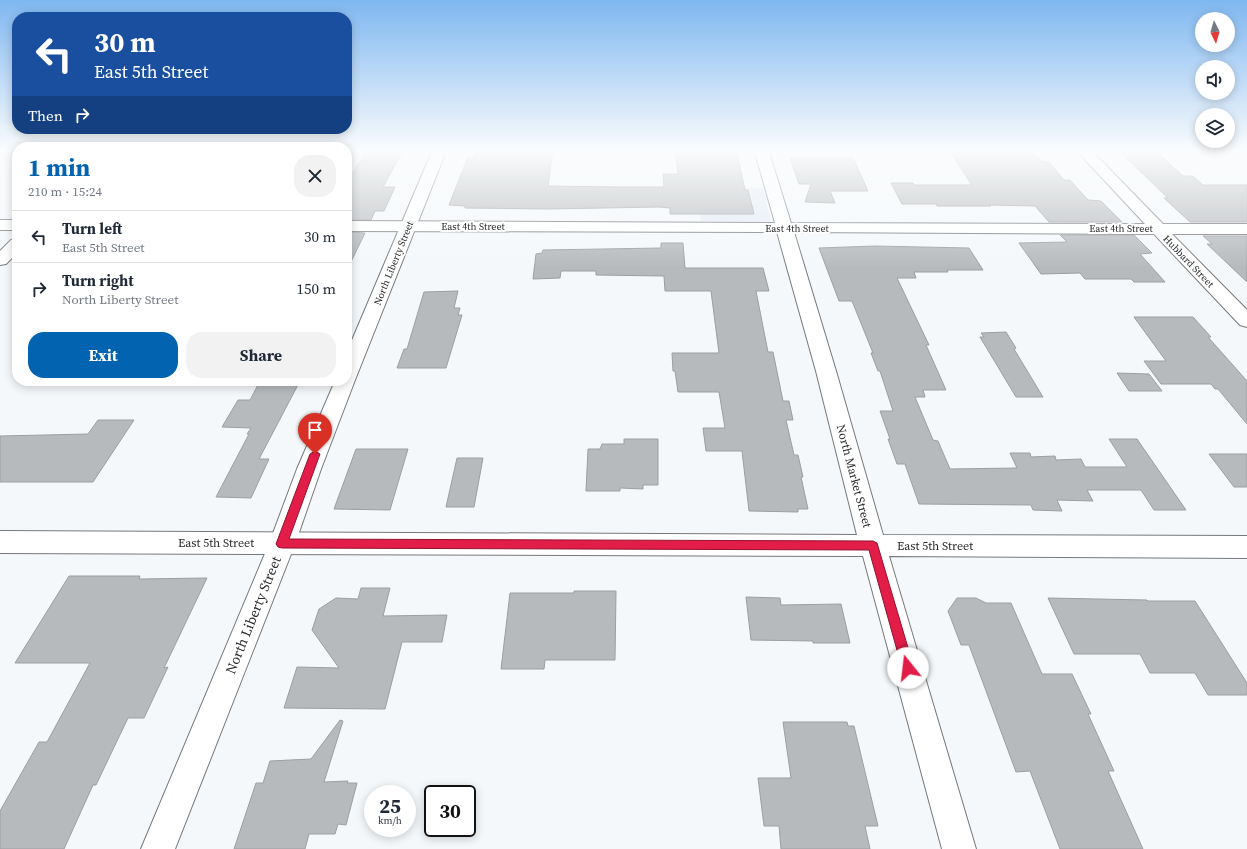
<!DOCTYPE html>
<html lang="en">
<head>
<meta charset="utf-8">
<style>
	body { margin:0; font-family:"Source Serif 4",serif; background:#f2f2f3; color:#1f2937; height:100vh; display:flex; flex-direction:column; font-size:15px; white-space:nowrap }
	* { box-sizing:border-box; margin:0 }
	p { font-size:13px; color:#747a83 }
	.icon { flex:none; width:22px; height:22px; fill:none; stroke:currentColor; stroke-width:2; stroke-linecap:round; stroke-linejoin:round }
	.map { position:relative; flex:1; overflow:hidden }
	.side { position:absolute; left:12px; top:142px; width:340px; height:244px; display:flex; flex-direction:column; background:#fff; border-radius:16px; box-shadow:0 2px 10px #0003 }
	.side>* { flex:none }
	.hud { position:absolute; left:12px; top:12px; width:340px; height:122px; border-radius:16px; box-shadow:0 2px 10px #0003; background:#1a4fa0; color:#fff; overflow:hidden }
	.needle { width:26px; rotate:175deg }
	.fabs { position:absolute; left:1195px; top:12px; display:grid; gap:8px }
	.fabs a { display:grid; place-items:center; width:40px; height:40px; border-radius:50%; background:#fff; box-shadow:0 2px 10px #0003; font-size:20px }
	.speed { position:absolute; left:364px; top:785px; display:flex; gap:8px; font-size:20px; font-weight:700; text-align:center }
	.speed>* { display:grid; place-content:center; width:52px; height:52px; border-radius:50%; background:#fff; box-shadow:0 2px 10px #0003; line-height:1 }
	.speed small { font-size:10px; font-weight:400 }
	.speed .limit { border:2px solid #111; border-radius:6px; background:#fff; color:#111 }
	.pin { position:absolute; display:grid; place-items:center; width:34px; height:34px; color:#fff; margin:-41px -17px; border-radius:50% 50% 50% 0; rotate:-45deg; box-shadow:0 0 4px #0007 }
	.pin .icon { rotate:45deg }
	.me { position:absolute; width:44px; margin:-22px; rotate:344deg; stroke-linejoin:round; filter:drop-shadow(0 0 3px #0008) }
	.turn { display:flex; align-items:center; gap:14px; height:84px; padding:0 16px; font-size:18px }
	.turn .icon { width:52px; height:52px; stroke-width:2.5 }
	.turn b { display:block; font-size:28px; line-height:34px }
	.then { display:flex; align-items:center; height:38px; padding:0 16px; background:#0003; gap:8px; font-size:15px }
	.round { display:grid; place-items:center; flex:none; width:42px; height:42px; border-radius:16px; background:#f2f2f3 }
	.summary { display:flex; align-items:center; justify-content:space-between; height:68px; padding:0 16px }
	h1 { font-size:24px; font-weight:700; line-height:30px; color:#0263b0 }
	.primary-button { display:flex; gap:8px; margin-top:auto; padding:8px 16px }
	.primary-button a { flex:1; height:46px; border-radius:16px; background:#0263b0; color:#fff; font-size:16px; font-weight:700; line-height:46px; text-align:center }
	.primary-button a+a { background:#f2f2f3; color:#1f2937 }
	ul { padding:0; list-style:none }
	li { display:flex; align-items:center; gap:12px; height:52px; padding:0 16px; border-top:1px solid #e0e1e3 }
	li div { flex:1 }
	li b { display:block; font-size:15px }
	li em { font-style:normal }
	.map>svg:first-child { display:block }
	.built { fill:#e4ecf5 }
	.building { fill:#b7babd; stroke:#9c9fa2 }
	.lines { fill:none; stroke-linecap:round; stroke-linejoin:round }
	.street-casing { stroke:#76787b; stroke-width:2 }
	.secondary-casing { stroke:#76787b; stroke-width:2 }
	.street { fill:#fff; fill-rule:evenodd }
	.secondary { fill:#fff; fill-rule:evenodd }
	.route { fill:#e11d48; stroke:#92132f }
	.labels { text-anchor:middle; stroke-width:4; stroke-linejoin:round; paint-order:stroke }
	.far-street-label { font-size:10px; fill:#2a2b2c; stroke:#fff }
	.street-label { font-size:12px; fill:#2a2b2c; stroke:#fff }
	.near-street-label { font-size:14px; fill:#2a2b2c; stroke:#fff }
</style>
</head>
<body>
<div class="map">
<svg width="1247" height="849" viewBox="0 0 1247 849">
	<rect width="100%" height="100%" fill="#f5f8fb"/>
	<path class="built" d="M696 187 763 188 771 222 701 221Z"/>
	<g class="building">
		<path d="M368 149H404L383 187H395L384 211H375L371 220H347V181Z"/>
		<path d="M476 149H553L548 186 621 187H664L663 174H678L675 149H736L745 190H748L754 214H670V208L659 207 548 209 465 208V206L449 205 468 157H474Z"/>
		<path d="M970 149H1031L1042 162H1049L1064 180H1070L1088 200 1101 201 1122 222H1049L1035 206 990 205 991 206H937L936 204H902L891 183H913L915 185H972L950 152H972Z"/>
		<path d="M1119 151 1157 152 1183 176H1193L1203 185H1247V222H1190L1164 198H1168Z"/>
		<path d="M790 158H853L868 191H830L835 203 805 202 811 184H799Z"/>
		<path d="M347 232 365 233 347 270Z"/>
		<path d="M1060 235H1134L1152 253 1140 254 1165 282H1134L1131 279H1085L1080 273 1041 274 1019 243 1067 242Z"/>
		<path d="M1203 236H1247V282L1207 244H1212Z"/>
		<path d="M661 243H683L685 268H763L769 291H756L768 352H773L783 401H789L793 420H786L794 455H798L803 477H801L808 509H798V512L749 511 742 451H706L703 428H725L719 392H678L675 371H673L672 353H719L711 291H665L664 276 596 275V271H561L560 278 533 279 536 254 542 253 543 250 661 248Z"/>
		<path d="M875 246 969 248 983 270H947L948 272H914L916 278H897L929 345H926L946 390H923L925 397H915L933 440 938 441 950 469 1017 468 1010 453H1030L1031 457 1055 456 1056 460 1081 459 1085 467H1127L1109 439H1137L1186 510H1154L1141 490H1087L1093 501 1057 500 1062 511 1033 510 1031 505 919 504 905 464H897L888 439H890L880 411H893L880 371H878L871 353H873L852 301H839L819 248Z"/>
		<path d="M458 291 454 308H460L458 315H462L446 368H397L404 349H407L424 292Z"/>
		<path d="M1134 317H1193L1211 337H1208L1247 381V424L1218 389H1215L1211 384H1161L1144 361H1166Z"/>
		<path d="M1006 332 1016 348 1014 349 1043 397H1016L980 337H984L981 333Z"/>
		<path d="M1117 373 1149 374 1162 391H1129Z"/>
		<path d="M260 381H300L259 459H269L251 498 216 497 249 434H247L251 428 222 427 238 400H250Z"/>
		<path d="M98 420H134L93 482H0V436L88 434Z"/>
		<path d="M624 439H658V485H643V489L620 488V491H586L588 449H600L602 444H624Z"/>
		<path d="M356 449H408L390 510 334 509Z"/>
		<path d="M1209 454H1247V487H1234Z"/>
		<path d="M457 458H483L474 507H446Z"/>
		<path d="M69 576H140L139 579 207 578 164 668 168 667 144 718H128L96 785H93L64 849H0V811L39 742H47L90 663H15Z"/>
		<path d="M361 588H390L383 616 447 615 442 642H402L385 709 284 708 297 667 339 668 312 630 319 609 336 598 358 599Z"/>
		<path d="M574 591H616L615 660H545L544 669H501L510 593H574Z"/>
		<path d="M746 597 780 598 781 605 841 604 850 643H813V641L751 640Z"/>
		<path d="M957 598H976L986 603H1011L1042 674H1072L1091 714H1088L1114 771H1108L1143 849H1060L1030 771 1016 772 969 645H961L948 611Z"/>
		<path d="M1048 598 1147 600 1148 601H1195L1247 683V695H1208L1195 673H1150L1140 654H1074Z"/>
		<path d="M340 720 343 721 324 782 348 781 347 783H357L346 825 338 824 335 834H309L305 849H234L256 783H263L270 761 311 759Z"/>
		<path d="M783 722H847L848 726H854L878 826H865L870 849H781L779 826H764L758 778H791Z"/>
	</g>
	<g class="lines">
		<defs>
			<g id="street">
				<path d="M754 149H768L791 223 1145 224 1075 149H1090L1163 224H1247V234H1172L1247 310V327L1240 325 1154 234 794 232 836 371 883 535 1247 536V558L889 556 976 849H942L863 556 0 553V531L857 535 816 371 777 232 347 231V221L775 223Z"/>
				<rect x="0" y="220" width="17" height="10"/>
				<path d="M17 239V253L6 264 0 265V251L11 240Z"/>
			</g>
			<path id="secondary" d="M433 149H447L355 380 321 469 295 544 175 849H141L269 544 297 469 335 381H347V352Z"/>
		</defs>
		<use href="#street" class="street-casing"/>
		<use href="#secondary" class="secondary-casing"/>
		<use href="#street" class="street"/>
		<use href="#secondary" class="secondary"/>
	</g>
	<linearGradient id="sky" x2="0" y2="1"><stop stop-color="#7fb7f0"/><stop offset="0.56" stop-color="#fafcfd"/><stop offset="1" stop-color="#fafcfd" stop-opacity="0"/></linearGradient>
	<rect width="1247" height="268" fill="url(#sky)"/>
	<path class="route" d="M315 451 320 454 289 539 873 541 877 543 914 668 912 673 908 674 904 673 902 668 869 550 282 548 278 547 276 544 310 454Z"/>
	<g class="labels">
		<g class="far-street-label">
			<text x="473" y="230">East 4th Street</text>
			<text x="797" y="232">East 4th Street</text>
			<text x="1121" y="232">East 4th Street</text>
			<text transform="translate(1189 261) rotate(46)" y="4">Hubbard Street</text>
			<text transform="translate(393 263) rotate(-68)" y="4">North Liberty Street</text>
		</g>
		<g class="street-label">
			<text transform="translate(854 476) rotate(75)" y="4">North Market Street</text>
			<text x="216" y="547">East 5th Street</text>
			<text x="935" y="550">East 5th Street</text>
		</g>
		<g class="near-street-label">
			<text transform="translate(253 615) rotate(-68)" y="5">North Liberty Street</text>
		</g>
	</g>
</svg>
<div class="fabs">
<a><svg class="needle" viewBox="-14 -14 28 28"><path d="M0-13l5 13h-10z" fill="#e53935"/><path d="M0 13l5-13h-10z" fill="#747a83"/></svg></a>
<a><svg class="icon" aria-label="sound" viewBox="0 0 24 24"><path d="M4 9h4l5-4v14l-5-4H4zM17 9q2 3 0 6"/></svg></a>
<a><svg class="icon" aria-label="layers" viewBox="0 0 24 24"><path d="M12 4l9 5-9 5-9-5zM3 14l9 5 9-5"/></svg></a>
</div>
<div class="speed"><div>25<small>km/h</small></div><div class="limit">30</div></div>
<div class="pin" style="left:315px;top:454px;background:#d93025"><svg class="icon" aria-label="arrive" viewBox="0 0 24 24"><path d="M6 21V4h12l-3 4 3 4H6"/></svg></div>
<svg class="me" style="left:908px;top:668px" viewBox="-20 -20 40 40"><circle r="19" fill="#fff"/><path d="M0-13L10 11 0 6-10 11z" fill="#e11d48"/></svg>
<div class="hud">
<div class="turn"><svg class="icon" aria-label="left" viewBox="0 0 24 24"><path d="M17 20v-9H6M10 6l-5 5 5 5"/></svg><div><b>30 m</b>East 5th Street</div></div>
<div class="then">Then<svg class="icon" aria-label="right" viewBox="0 0 24 24"><path d="M7 20v-9h11M14 6l5 5-5 5"/></svg></div>
</div>
<section class="side">
<div class="summary"><div><h1>1 min</h1><p>210 m · 15:24</p></div><a class="round"><svg class="icon" aria-label="close" viewBox="0 0 24 24"><path d="M6 6l12 12M18 6L6 18"/></svg></a></div>
<ul>
<li><svg class="icon" aria-label="left" viewBox="0 0 24 24"><path d="M17 20v-9H6M10 6l-5 5 5 5"/></svg><div><b>Turn left</b><p>East 5th Street</p></div><em>30 m</em></li>
<li><svg class="icon" aria-label="right" viewBox="0 0 24 24"><path d="M7 20v-9h11M14 6l5 5-5 5"/></svg><div><b>Turn right</b><p>North Liberty Street</p></div><em>150 m</em></li>
</ul>
<div class="primary-button"><a>Exit</a><a>Share</a></div>
</section>
</div>
</body>
</html>
